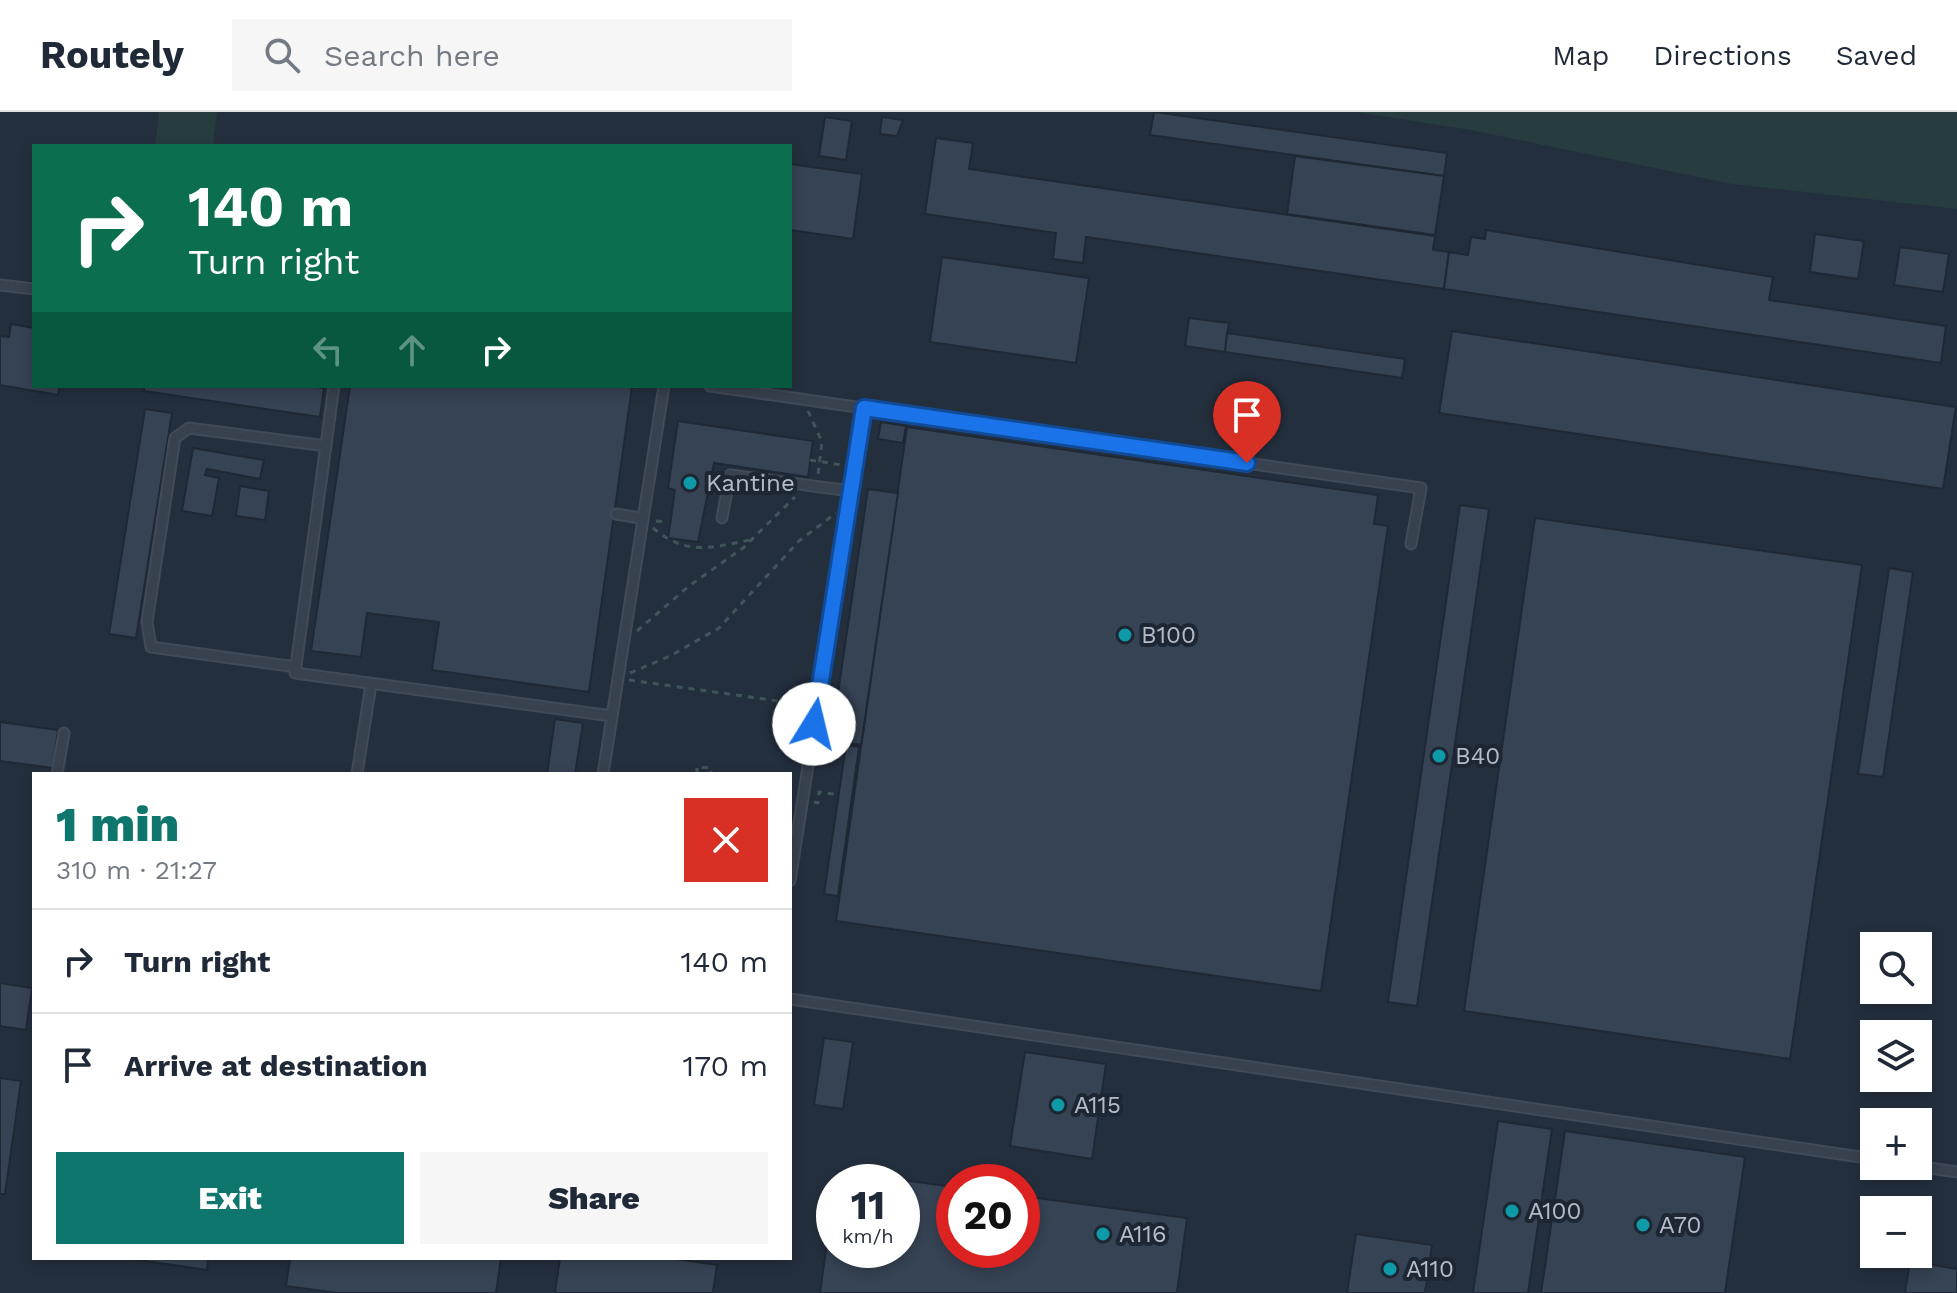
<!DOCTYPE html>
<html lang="en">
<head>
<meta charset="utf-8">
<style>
	body { margin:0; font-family:"Work Sans",sans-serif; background:#f6f6f7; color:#1f2937; height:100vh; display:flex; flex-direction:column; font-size:30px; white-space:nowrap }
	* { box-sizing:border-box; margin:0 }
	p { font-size:26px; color:#747a83 }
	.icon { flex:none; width:44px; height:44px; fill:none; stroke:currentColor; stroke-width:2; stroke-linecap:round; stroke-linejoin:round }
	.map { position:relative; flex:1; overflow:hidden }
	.sheet { position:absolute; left:32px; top:660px; width:760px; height:488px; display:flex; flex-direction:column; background:#fff; border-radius:0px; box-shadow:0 4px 12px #0003 }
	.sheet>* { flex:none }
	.guide { position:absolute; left:32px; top:32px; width:760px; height:244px; border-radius:0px; box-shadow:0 4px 12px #0003; background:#0b6e4f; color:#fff; overflow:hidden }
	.tools { position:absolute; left:1860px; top:820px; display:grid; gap:16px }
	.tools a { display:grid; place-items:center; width:72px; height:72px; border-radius:0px; background:#fff; box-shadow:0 4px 12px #0003; font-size:40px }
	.speed { position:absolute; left:816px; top:1052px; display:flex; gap:16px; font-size:40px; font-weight:700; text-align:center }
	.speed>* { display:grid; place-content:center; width:104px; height:104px; border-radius:50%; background:#fff; box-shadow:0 4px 12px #0003; line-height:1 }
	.speed small { font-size:20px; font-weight:400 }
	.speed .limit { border:12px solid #d22; background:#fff; color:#111 }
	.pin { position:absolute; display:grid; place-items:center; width:68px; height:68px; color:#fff; margin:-82px -34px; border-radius:50% 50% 50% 0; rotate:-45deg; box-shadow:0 0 8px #0007 }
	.pin .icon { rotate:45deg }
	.me { position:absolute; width:88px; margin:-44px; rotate:9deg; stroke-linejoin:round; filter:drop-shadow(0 0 6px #0008) }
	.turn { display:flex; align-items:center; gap:28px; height:168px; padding:0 24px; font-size:36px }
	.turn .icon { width:104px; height:104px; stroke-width:2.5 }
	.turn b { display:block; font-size:56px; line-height:68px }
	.lanes { display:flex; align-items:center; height:76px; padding:0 24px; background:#0003; justify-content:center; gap:40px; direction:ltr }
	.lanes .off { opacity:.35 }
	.round { display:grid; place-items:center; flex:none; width:84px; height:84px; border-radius:0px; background:#f6f6f7 }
	.head { display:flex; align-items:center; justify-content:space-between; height:136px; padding:0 24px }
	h1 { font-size:48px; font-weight:800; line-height:60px; color:#0f766e }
	.primary-button { display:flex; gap:16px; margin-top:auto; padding:16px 24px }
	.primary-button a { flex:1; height:92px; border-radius:0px; background:#0f766e; color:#fff; font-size:32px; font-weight:800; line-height:92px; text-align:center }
	.primary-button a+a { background:#f6f6f7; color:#1f2937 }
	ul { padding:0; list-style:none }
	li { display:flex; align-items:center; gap:24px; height:104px; padding:0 24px; border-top:2px solid #e0e1e3 }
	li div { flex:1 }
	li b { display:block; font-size:30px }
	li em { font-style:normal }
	header { display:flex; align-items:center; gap:48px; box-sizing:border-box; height:112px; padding:0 40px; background:#fff; border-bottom:2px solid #e0e1e3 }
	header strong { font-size:38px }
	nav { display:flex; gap:44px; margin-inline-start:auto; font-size:28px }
	.search { width:560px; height:72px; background:#f6f6f7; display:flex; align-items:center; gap:20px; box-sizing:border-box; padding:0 28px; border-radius:0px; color:#747a83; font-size:30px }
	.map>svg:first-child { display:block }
	.green { fill:#263c3f }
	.building { fill:#364354; stroke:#1f2835; stroke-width:2 }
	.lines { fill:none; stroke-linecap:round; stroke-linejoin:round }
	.service-casing { stroke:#414a57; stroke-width:13 }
	.path { stroke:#3f5557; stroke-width:3; stroke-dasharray:6 6; stroke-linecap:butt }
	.service { stroke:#38414e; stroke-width:9 }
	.route-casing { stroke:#114b97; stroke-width:20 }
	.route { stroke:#1a73e8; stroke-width:14 }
	.culture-dot { fill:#0f9aa8; stroke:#1d2633; stroke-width:3 }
	.labels { text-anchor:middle; stroke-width:8; stroke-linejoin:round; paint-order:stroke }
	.poi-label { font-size:24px; fill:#b4bcc9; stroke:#1d2633; text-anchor:start }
</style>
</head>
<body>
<header>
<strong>Routely</strong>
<div class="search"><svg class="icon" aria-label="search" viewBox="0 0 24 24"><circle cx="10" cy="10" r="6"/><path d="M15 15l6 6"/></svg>Search here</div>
<nav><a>Map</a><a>Directions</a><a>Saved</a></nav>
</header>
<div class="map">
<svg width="1957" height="1181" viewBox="0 0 1957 1181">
	<rect width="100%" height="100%" fill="#242f3e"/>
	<g class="green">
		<path d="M159 0H217L213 34H155Z"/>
		<path d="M1356 0H1957V97L1732 72 1471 18Z"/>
	</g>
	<g class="building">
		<path d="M1154 0 1447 41 1444 64 1150 23Z"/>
		<path d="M825 5 852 9 846 48 819 44Z"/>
		<path d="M882 5 903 8 897 24 880 22Z"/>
		<path d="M936 26 973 31 969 57 1435 124 1433 138 1449 140 1444 177 1086 125 1083 151 1053 147 1056 121 925 102Z"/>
		<path d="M1295 44 1444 64 1435 123 1287 102Z"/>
		<path d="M790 52 862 62 853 127 790 118Z"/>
		<path d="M1486 118 1773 165 1769 188 1946 214 1941 251 1444 177 1449 140 1468 143 1471 125 1485 127Z"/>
		<path d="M1815 122 1864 129 1858 167 1810 160Z"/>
		<path d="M1900 135 1949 142 1943 180 1894 173Z"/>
		<path d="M942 145 1089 166 1076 251 930 230Z"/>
		<path d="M1189 206 1229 211 1225 240 1185 234Z"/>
		<path d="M11 212 34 216V274H60L58 283 0 273V224L9 225Z"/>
		<path d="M1452 219 1956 295 1943 377 1439 301Z"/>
		<path d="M1227 221 1405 247 1402 266 1225 240Z"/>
		<path d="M144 274H310L324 276 320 305 144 279Z"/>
		<path d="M350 274 632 275 589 580 432 558 439 510 367 501 361 545 311 539Z"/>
		<path d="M145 297 172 301 136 526 109 522Z"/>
		<path d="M678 309 813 329 808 365 714 351 698 430 668 426 675 378 668 376Z"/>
		<path d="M881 310 906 314 903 331 878 327Z"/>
		<path d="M907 315 1378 383 1374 412 1388 414 1321 879 836 809Z"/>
		<path d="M193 336 264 348 260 367 207 357 205 363 219 366 212 404 182 399Z"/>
		<path d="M240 374 269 379 265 408 236 404Z"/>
		<path d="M868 377 898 381 861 633 831 628Z"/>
		<path d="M1460 393 1489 397 1417 894 1388 890Z"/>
		<path d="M1535 406 1862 453 1790 947 1464 899Z"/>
		<path d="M1889 456 1913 460 1883 665 1858 662Z"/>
		<path d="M555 607 583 611 575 662H547Z"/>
		<path d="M0 610 58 618 53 656 0 649Z"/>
		<path d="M846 633 859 635 838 784 824 782Z"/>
		<path d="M0 871 32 876 26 918 0 914Z"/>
		<path d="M824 926 853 930 843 997 814 993Z"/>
		<path d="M1025 940 1106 952 1092 1047 1010 1034Z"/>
		<path d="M0 966 21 969 5 1082H0Z"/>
		<path d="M1498 1009 1552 1017 1528 1181H1473Z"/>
		<path d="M1565 1019 1745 1045 1725 1181H1541Z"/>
		<path d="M837 1059 954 1075V1138H1022V1084L1187 1106 1177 1181H820L834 1080V1138H902V1070H835Z"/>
		<path d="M1356 1122 1432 1133 1425 1181H1347Z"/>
		<path d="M125 1146H208L207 1158Z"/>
		<path d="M290 1146H501L496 1181H337L286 1174Z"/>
		<path d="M560 1146H669L717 1153 713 1181H555Z"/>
		<path d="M1910 1149 1957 1157V1181H1905Z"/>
	</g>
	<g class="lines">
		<defs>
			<g id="service">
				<path d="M0 173 34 177"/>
				<path d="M334 274 295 561 612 604"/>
				<path d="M710 274 1421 376 1411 432"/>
				<path d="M616 402 640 406"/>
				<path d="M722 406 730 363 851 379"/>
				<path d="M296 555 151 535 147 510 175 326 189 316 326 334"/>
				<path d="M57 662 64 621"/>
				<path d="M357 662 371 572"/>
				<path d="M603 662 664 274"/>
				<path d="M790 769 864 296"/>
				<path d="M790 887 1874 1047"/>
				<path d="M1917 1054 1957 1060"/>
			</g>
		</defs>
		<use href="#service" class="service-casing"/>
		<g class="path">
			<path d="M808 299 822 330 818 363"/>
			<path d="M810 348 842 353"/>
			<path d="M656 409 667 410"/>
			<path d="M653 416C687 444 710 436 750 428"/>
			<path d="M637 519 689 474 743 436 795 385"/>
			<path d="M630 561 670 544 719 516 799 429 836 401"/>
			<path d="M629 568 807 593"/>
			<path d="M697 662V655L711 656V662"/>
			<path d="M814 690 818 691 819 680 834 682"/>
		</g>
		<use href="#service" class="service"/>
	</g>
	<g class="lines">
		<defs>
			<path id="route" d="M814 612 864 296 1247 351"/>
		</defs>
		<use href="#route" class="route-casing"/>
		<use href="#route" class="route"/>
	</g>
	<g class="culture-dot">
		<circle cx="690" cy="371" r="8"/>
		<circle cx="1125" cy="523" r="8"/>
		<circle cx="1439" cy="644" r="8"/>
		<circle cx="1058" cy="993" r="8"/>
		<circle cx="1512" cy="1099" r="8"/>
		<circle cx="1643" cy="1113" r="8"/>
		<circle cx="1103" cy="1122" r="8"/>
		<circle cx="1390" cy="1157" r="8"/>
	</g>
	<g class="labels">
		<g class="poi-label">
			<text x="706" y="379">Kantine</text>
			<text x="1141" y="531">B100</text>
			<text x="1455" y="652">B40</text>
			<text x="1074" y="1001">A115</text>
			<text x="1528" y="1107">A100</text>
			<text x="1659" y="1121">A70</text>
			<text x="1119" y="1130">A116</text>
			<text x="1406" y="1165">A110</text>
		</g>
	</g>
</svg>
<div class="tools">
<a><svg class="icon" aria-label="search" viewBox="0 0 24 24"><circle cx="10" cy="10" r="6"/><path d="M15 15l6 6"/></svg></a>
<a><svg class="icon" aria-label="layers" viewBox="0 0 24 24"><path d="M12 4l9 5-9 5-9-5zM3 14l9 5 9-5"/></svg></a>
<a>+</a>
<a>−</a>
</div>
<div class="speed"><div>11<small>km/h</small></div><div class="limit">20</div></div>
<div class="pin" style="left:1247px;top:351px;background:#d93025"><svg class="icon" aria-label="arrive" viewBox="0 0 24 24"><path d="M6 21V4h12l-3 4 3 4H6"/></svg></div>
<svg class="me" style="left:814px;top:612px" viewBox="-20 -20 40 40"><circle r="19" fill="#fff"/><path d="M0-13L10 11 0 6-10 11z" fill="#1a73e8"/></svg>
<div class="guide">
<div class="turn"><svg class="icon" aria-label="right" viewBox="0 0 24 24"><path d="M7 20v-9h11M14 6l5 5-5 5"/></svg><div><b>140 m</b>Turn right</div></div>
<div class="lanes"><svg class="icon off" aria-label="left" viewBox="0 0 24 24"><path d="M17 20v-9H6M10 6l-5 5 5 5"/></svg><svg class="icon off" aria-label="ahead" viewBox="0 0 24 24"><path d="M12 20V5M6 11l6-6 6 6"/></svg><svg class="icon" aria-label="right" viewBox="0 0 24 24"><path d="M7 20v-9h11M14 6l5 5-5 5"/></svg></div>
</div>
<section class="sheet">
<div class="head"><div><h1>1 min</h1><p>310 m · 21:27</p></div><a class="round" style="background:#d93025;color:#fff"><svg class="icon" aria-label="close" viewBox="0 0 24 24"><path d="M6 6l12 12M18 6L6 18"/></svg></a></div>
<ul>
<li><svg class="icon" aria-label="right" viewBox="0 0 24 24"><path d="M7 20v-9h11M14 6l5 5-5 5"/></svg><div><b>Turn right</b></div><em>140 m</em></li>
<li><svg class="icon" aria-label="arrive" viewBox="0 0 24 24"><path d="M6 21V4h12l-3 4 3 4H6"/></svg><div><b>Arrive at destination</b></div><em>170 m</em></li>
</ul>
<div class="primary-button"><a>Exit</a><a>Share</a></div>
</section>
</div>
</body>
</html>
